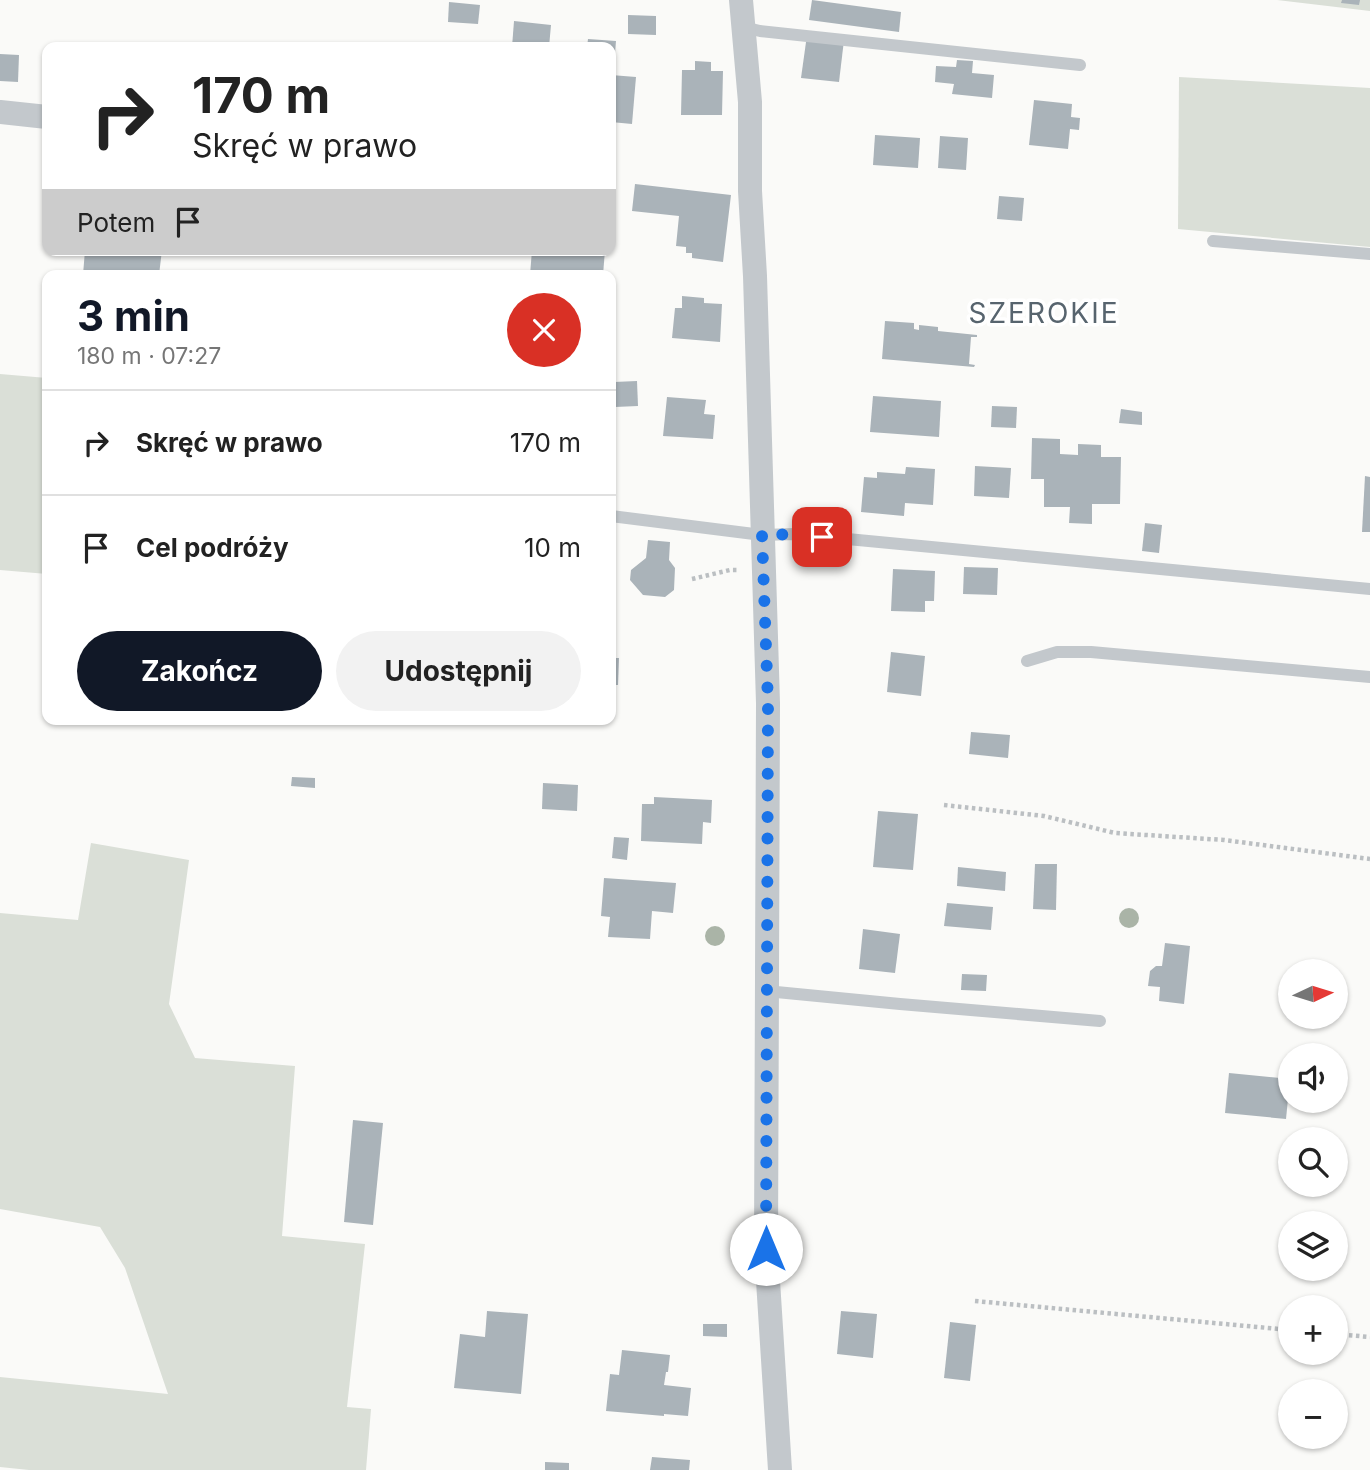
<!DOCTYPE html>
<html lang="pl">
<head>
<meta charset="utf-8">
<style>
	body { margin:0; font-family:Inter,sans-serif; background:#f2f2f2; color:#222; height:100vh; display:flex; flex-direction:column; font-size:26px; white-space:nowrap }
	* { box-sizing:border-box; margin:0 }
	p { font-size:23px; color:#767676 }
	.icon { flex:none; width:38px; height:38px; fill:none; stroke:currentColor; stroke-width:2; stroke-linecap:round; stroke-linejoin:round }
	.map { position:relative; flex:1; overflow:hidden }
	.drawer { position:absolute; left:42px; top:270px; width:574px; height:455px; display:flex; flex-direction:column; background:#fff; border-radius:14px; box-shadow:0 2px 5px #0004 }
	.drawer>* { flex:none }
	.top-card { position:absolute; left:42px; top:42px; width:574px; height:214px; border-radius:14px; box-shadow:0 2px 5px #0004; background:#fff; color:#222; overflow:hidden }
	.needle { width:46px; rotate:86deg }
	.fabs { position:absolute; left:1278px; top:959px; display:grid; gap:14px }
	.fabs a { display:grid; place-items:center; width:70px; height:70px; border-radius:50%; background:#fff; box-shadow:0 2px 5px #0004; font-size:35px }
	.pin { position:absolute; display:grid; place-items:center; width:60px; height:60px; color:#fff; margin:-30px; border-radius:14px; box-shadow:0 4px 10px #0006 }
	.me { position:absolute; width:77px; margin:-38px; rotate:0deg; stroke-linejoin:round; filter:drop-shadow(0 0 5px #0008) }
	.turn { display:flex; align-items:center; gap:24px; height:147px; padding:0 35px; font-size:32px }
	.turn .icon { width:91px; height:91px; stroke-width:2.5 }
	.turn b { display:block; font-size:49px; line-height:60px }
	.then { display:flex; align-items:center; height:66px; padding:0 35px; background:#0003; gap:14px; font-size:26px }
	.round { display:grid; place-items:center; flex:none; width:74px; height:74px; border-radius:37px; background:#f2f2f2 }
	.headline { display:flex; align-items:center; justify-content:space-between; height:119px; padding:0 35px }
	h1 { font-size:42px; font-weight:700; line-height:52px; color:#111827 }
	.cta { display:flex; gap:14px; margin-top:auto; padding:14px 35px }
	.cta a { flex:1; height:80px; border-radius:42px; background:#111827; color:#fff; font-size:28px; font-weight:700; line-height:80px; text-align:center }
	.cta a+a { background:#f2f2f2; color:#222 }
	ul { padding:0; list-style:none }
	li { display:flex; align-items:center; gap:21px; height:105px; padding:0 35px; border-top:2px solid #e0e0e0 }
	li div { flex:1 }
	li b { display:block; font-size:26px }
	li em { font-style:normal }
	.map>svg:first-child { display:block }
	.green { fill:#dadfd7 }
	.building { fill:#aab3b9 }
	.lines { fill:none; stroke-linecap:round; stroke-linejoin:round }
	.path { stroke:#bbbfc2; stroke-width:4.5; stroke-dasharray:3.5 3.5; stroke-linecap:butt }
	.service { stroke:#c3c8cc; stroke-width:12 }
	.minor { stroke:#c3c8cc; stroke-width:24 }
	.tree { fill:#aab4a7 }
	.route { stroke:#1a73e8; stroke-width:12; stroke-dasharray:0 21.6 }
	.labels { text-anchor:middle; stroke-width:7; stroke-linejoin:round; paint-order:stroke }
	.quarter-label { font-size:28px; letter-spacing:2px; fill:#57646e; stroke:#fff }
</style>
</head>
<body>
<div class="map">
<svg width="1370" height="1470" viewBox="0 0 1370 1470">
	<rect width="100%" height="100%" fill="#fafaf8"/>
	<g class="green">
		<path d="M1277 0H1370V11Z"/>
		<path d="M1179 77 1370 88V247L1178 229Z"/>
		<path d="M0 374 47 378V574L0 570Z"/>
		<path d="M91 843 189 860 169 1004 195 1058 295 1066 282 1236 365 1244 347 1407 371 1409 366 1470H29L0 1467V1377L168 1394 125 1268 100 1227 0 1209V913L78 920Z"/>
	</g>
	<g class="building">
		<path d="M812 0 901 12 899 32 809 20Z"/>
		<path d="M1342 0H1360L1359 5 1341 3Z"/>
		<path d="M449 2 480 5 478 24 448 22Z"/>
		<path d="M628 15 656 16V35L628 34Z"/>
		<path d="M514 21 551 25 549 47H512Z"/>
		<path d="M807 35 844 40 839 82 801 78Z"/>
		<path d="M588 39 616 41 614 66 611 65V47H587Z"/>
		<path d="M0 54 19 55 18 82 0 81Z"/>
		<path d="M957 60 973 61 972 73 994 75 992 98 952 94 954 84 935 82 936 66 956 67Z"/>
		<path d="M695 61 711 62V71H723L722 115H681L682 70H695Z"/>
		<path d="M611 75 636 77 632 124 611 122Z"/>
		<path d="M1034 100 1072 104 1071 117 1080 118 1079 130 1070 129 1068 149 1029 145Z"/>
		<path d="M875 135 920 138 918 168 873 165Z"/>
		<path d="M940 136 968 138 966 170 938 168Z"/>
		<path d="M635 184 731 195 723 262 692 258V253H686V247L676 246 679 216 632 211Z"/>
		<path d="M999 196 1024 198 1022 221 997 219Z"/>
		<path d="M85 250 134 255 135 250H162L159 275H83Z"/>
		<path d="M532 250H605L603 275H530Z"/>
		<path d="M682 296 704 298V303L722 304 720 342 672 338 675 308H682Z"/>
		<path d="M885 321 914 323V329L919 330V325L938 327V331L977 335V337H971L969 364 975 365 974 367 882 359Z"/>
		<path d="M637 381 638 406 615 407 614 382Z"/>
		<path d="M873 396 941 401 939 437 870 432Z"/>
		<path d="M667 397 706 400 704 414 715 415 713 439 663 436Z"/>
		<path d="M992 406 1017 407 1016 428 991 427Z"/>
		<path d="M1121 409 1142 412V425L1119 423Z"/>
		<path d="M1032 438 1060 439V454L1078 455V444L1101 445V457H1121L1120 504H1092V524L1069 523 1070 507H1044V479H1031Z"/>
		<path d="M975 466 1011 468 1009 498 974 496Z"/>
		<path d="M906 467 935 469 933 505 905 503 904 516 861 512 864 477 877 478V472L905 474Z"/>
		<path d="M1365 476 1370 477V532H1362Z"/>
		<path d="M1145 523 1162 525 1159 553 1142 551Z"/>
		<path d="M648 540 670 542 669 560 675 568 674 590 665 597 643 595 630 580 631 570 646 558Z"/>
		<path d="M964 567 998 568 997 595 963 594Z"/>
		<path d="M893 569 935 571 934 601H925V612L891 611Z"/>
		<path d="M891 652 925 656 921 696 887 692Z"/>
		<path d="M611 658H619L618 685H611Z"/>
		<path d="M971 732 1010 735 1008 758 969 754Z"/>
		<path d="M292 777 315 778V788L291 786Z"/>
		<path d="M543 783 578 785 577 811 542 809Z"/>
		<path d="M654 797 712 800 711 823 703 822 702 844 641 841 642 804H654Z"/>
		<path d="M878 811 918 814 913 870 873 867Z"/>
		<path d="M614 837 629 838 627 860 612 858Z"/>
		<path d="M1035 864H1057L1056 910 1033 909Z"/>
		<path d="M958 867 1006 872 1005 891 957 886Z"/>
		<path d="M604 878 676 883 673 913 652 911 650 939 608 937 610 917 601 916Z"/>
		<path d="M947 903 993 907 991 930 944 926Z"/>
		<path d="M863 929 900 934 895 973 859 969Z"/>
		<path d="M1165 943 1190 946 1184 1004 1159 1001 1160 987 1148 986 1150 971 1156 966H1162Z"/>
		<path d="M962 974 987 975 986 991 961 990Z"/>
		<path d="M1229 1073 1290 1079 1286 1119 1225 1113Z"/>
		<path d="M353 1120 383 1123 373 1225 344 1222Z"/>
		<path d="M487 1311 528 1314 521 1394 454 1388 460 1334 485 1337Z"/>
		<path d="M841 1311 877 1314 873 1358 837 1354Z"/>
		<path d="M950 1322 976 1325 970 1381 944 1378Z"/>
		<path d="M703 1324H727V1337L703 1336Z"/>
		<path d="M622 1350 670 1355 668 1372H666L664 1385 691 1388 688 1416 664 1414V1416L606 1411 610 1374 619 1375Z"/>
		<path d="M652 1457 690 1460 689 1470H650Z"/>
		<path d="M545 1462 569 1463V1470H545Z"/>
	</g>
	<g class="lines">
		<g class="path">
			<path d="M692 579 730 570H738"/>
			<path d="M944 805 1044 816 1115 833 1224 840 1370 859"/>
			<path d="M975 1301 1290 1330"/>
			<path d="M1335 1334 1370 1337"/>
		</g>
		<g class="service">
			<path d="M743 27 760 31 1080 65"/>
			<path d="M1213 241 1370 254"/>
			<path d="M611 516 762 535 795 534 1370 589"/>
			<path d="M1027 661 1057 652H1091L1370 677"/>
			<path d="M766 991 900 1004 1100 1021"/>
		</g>
		<g class="minor">
			<path d="M741 0 750 102V191L755 276 768 703 766 1249 780 1470"/>
			<path d="M0 112 47 117"/>
		</g>
	</g>
	<g class="tree">
		<circle cx="1129" cy="918" r="10"/>
		<circle cx="715" cy="936" r="10"/>
	</g>
	<g class="lines">
		<path class="route" d="M766 1249 768 703 762 535 795 534 822 537"/>
	</g>
	<g class="labels">
		<g class="quarter-label">
			<text x="1044" y="323">SZEROKIE</text>
		</g>
	</g>
</svg>
<div class="fabs">
<a><svg class="needle" viewBox="-14 -14 28 28"><path d="M0-13l5 13h-10z" fill="#e53935"/><path d="M0 13l5-13h-10z" fill="#767676"/></svg></a>
<a><svg class="icon" aria-label="sound" viewBox="0 0 24 24"><path d="M4 9h4l5-4v14l-5-4H4zM17 9q2 3 0 6"/></svg></a>
<a><svg class="icon" aria-label="search" viewBox="0 0 24 24"><circle cx="10" cy="10" r="6"/><path d="M15 15l6 6"/></svg></a>
<a><svg class="icon" aria-label="layers" viewBox="0 0 24 24"><path d="M12 4l9 5-9 5-9-5zM3 14l9 5 9-5"/></svg></a>
<a>+</a>
<a>−</a>
</div>
<div class="pin" style="left:822px;top:537px;background:#d93025"><svg class="icon" aria-label="arrive" viewBox="0 0 24 24"><path d="M6 21V4h12l-3 4 3 4H6"/></svg></div>
<svg class="me" style="left:766px;top:1249px" viewBox="-20 -20 40 40"><circle r="19" fill="#fff"/><path d="M0-13L10 11 0 6-10 11z" fill="#1a73e8"/></svg>
<div class="top-card">
<div class="turn"><svg class="icon" aria-label="right" viewBox="0 0 24 24"><path d="M7 20v-9h11M14 6l5 5-5 5"/></svg><div><b>170 m</b>Skręć w prawo</div></div>
<div class="then">Potem<svg class="icon" aria-label="arrive" viewBox="0 0 24 24"><path d="M6 21V4h12l-3 4 3 4H6"/></svg></div>
</div>
<section class="drawer">
<div class="headline"><div><h1>3 min</h1><p>180 m · 07:27</p></div><a class="round" style="background:#d93025;color:#fff"><svg class="icon" aria-label="close" viewBox="0 0 24 24"><path d="M6 6l12 12M18 6L6 18"/></svg></a></div>
<ul>
<li><svg class="icon" aria-label="right" viewBox="0 0 24 24"><path d="M7 20v-9h11M14 6l5 5-5 5"/></svg><div><b>Skręć w prawo</b></div><em>170 m</em></li>
<li><svg class="icon" aria-label="arrive" viewBox="0 0 24 24"><path d="M6 21V4h12l-3 4 3 4H6"/></svg><div><b>Cel podróży</b></div><em>10 m</em></li>
</ul>
<div class="cta"><a>Zakończ</a><a>Udostępnij</a></div>
</section>
</div>
</body>
</html>
